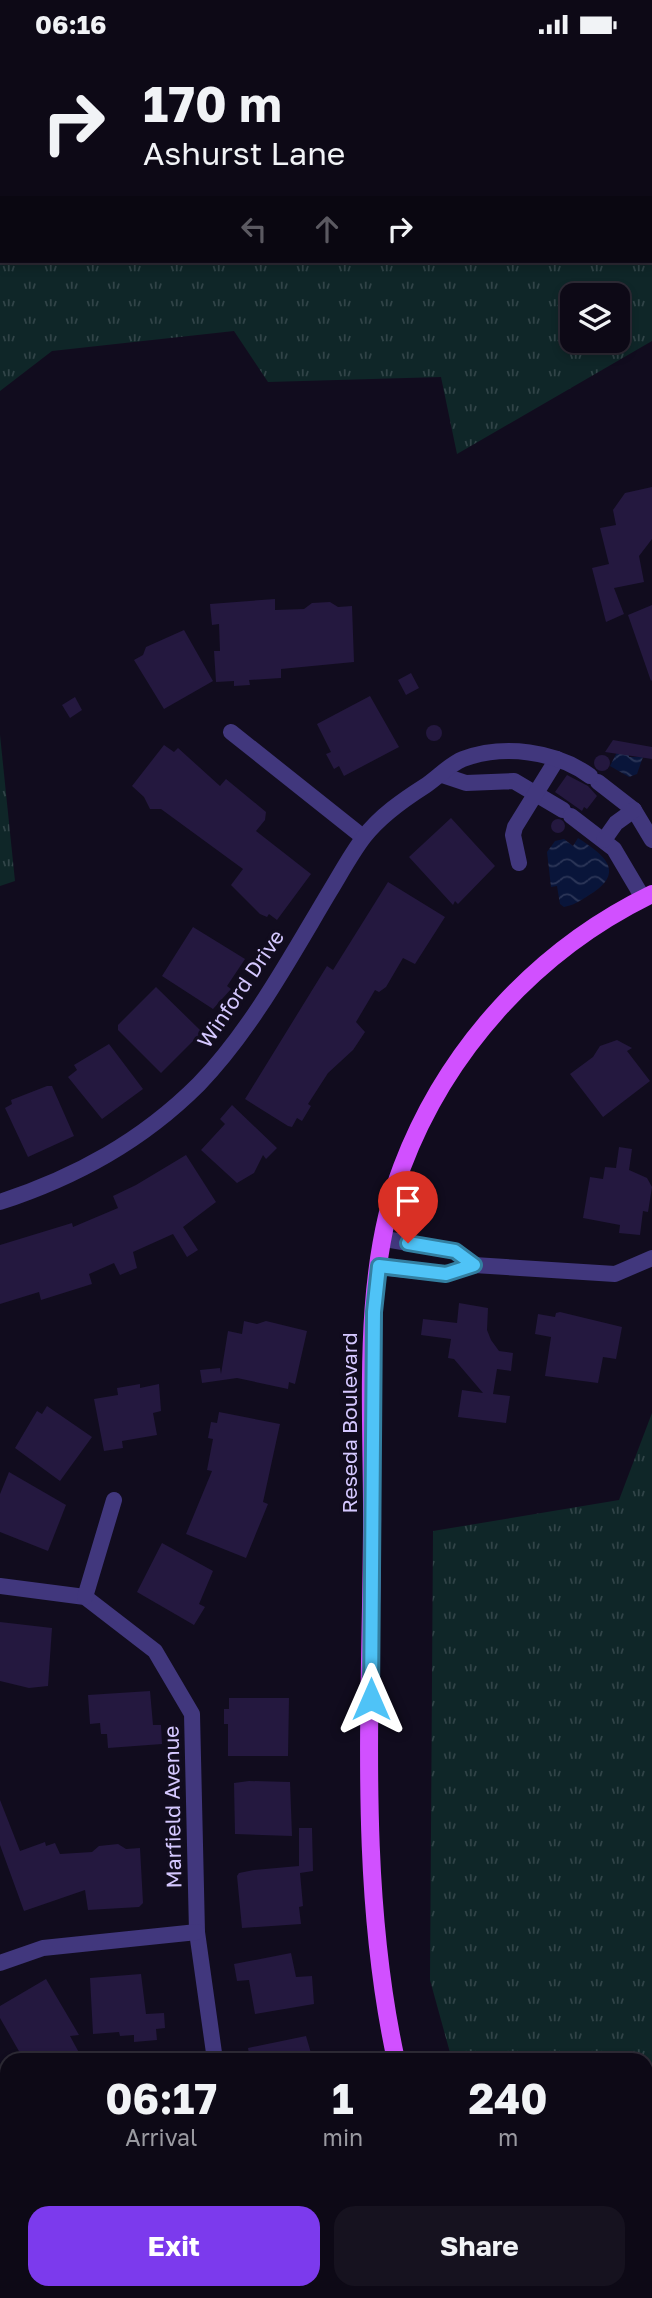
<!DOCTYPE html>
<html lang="en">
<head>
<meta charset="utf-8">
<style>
	body { margin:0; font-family:"Golos Text",sans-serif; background:#16121f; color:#f1f3f6; height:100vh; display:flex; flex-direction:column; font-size:26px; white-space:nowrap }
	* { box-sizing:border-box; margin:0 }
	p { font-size:23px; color:#9a9aa1 }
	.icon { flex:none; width:38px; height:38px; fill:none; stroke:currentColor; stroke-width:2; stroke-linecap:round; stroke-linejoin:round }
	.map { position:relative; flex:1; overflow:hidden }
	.panel { position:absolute; left:0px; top:2004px; width:653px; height:247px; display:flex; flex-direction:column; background:#0d0916; border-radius:21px 21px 0 0; box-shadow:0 4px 10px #0003,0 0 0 2px #2d2a35 }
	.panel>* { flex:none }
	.hud { position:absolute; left:0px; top:0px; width:653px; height:214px; box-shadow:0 4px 10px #0003,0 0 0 2px #2d2a35; background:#0d0916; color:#f1f3f6; overflow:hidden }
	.tools { position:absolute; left:560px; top:234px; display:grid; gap:14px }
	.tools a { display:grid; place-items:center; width:70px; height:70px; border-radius:14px; background:#0d0916; box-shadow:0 4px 10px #0003,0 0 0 2px #2d2a35; font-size:35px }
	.pin { position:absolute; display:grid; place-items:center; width:60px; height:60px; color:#fff; margin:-72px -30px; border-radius:50% 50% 50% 0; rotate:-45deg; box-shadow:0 0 7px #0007 }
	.pin .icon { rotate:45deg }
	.me { position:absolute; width:77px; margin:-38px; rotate:0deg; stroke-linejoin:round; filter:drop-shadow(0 0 5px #0008) }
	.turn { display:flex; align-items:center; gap:24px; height:147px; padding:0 28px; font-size:32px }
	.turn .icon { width:91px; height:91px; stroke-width:2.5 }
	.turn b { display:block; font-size:49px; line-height:60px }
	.lanes { display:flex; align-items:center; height:66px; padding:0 28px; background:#0003; justify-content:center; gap:35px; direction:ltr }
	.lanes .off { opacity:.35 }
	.eta { display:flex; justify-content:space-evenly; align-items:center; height:119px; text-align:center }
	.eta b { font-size:42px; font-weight:700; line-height:49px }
	.primary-button { display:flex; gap:14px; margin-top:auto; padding:14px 28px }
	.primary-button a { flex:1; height:80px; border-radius:21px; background:#7c3aed; color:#fff; font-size:28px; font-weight:700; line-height:80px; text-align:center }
	.primary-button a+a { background:#16121f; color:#f1f3f6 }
	.status { display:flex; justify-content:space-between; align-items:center; height:49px; padding:0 35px; background:#0d0916; direction:ltr }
	.status svg { height:19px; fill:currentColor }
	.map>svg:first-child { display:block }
	.grass { fill:url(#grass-tufts); fill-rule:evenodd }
	.water { fill:url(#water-waves) }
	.building { fill:#24183f }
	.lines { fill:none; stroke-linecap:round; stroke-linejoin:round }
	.minor { stroke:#41377d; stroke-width:16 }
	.major { stroke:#d150ff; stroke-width:18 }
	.route-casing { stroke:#337fa1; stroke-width:18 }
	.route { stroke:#4fc3f7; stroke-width:12 }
	.labels { text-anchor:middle; stroke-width:7; stroke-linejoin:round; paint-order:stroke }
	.street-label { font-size:21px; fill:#d5c8ff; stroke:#110c1e }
</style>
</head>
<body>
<div class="status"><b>06:16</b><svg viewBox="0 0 49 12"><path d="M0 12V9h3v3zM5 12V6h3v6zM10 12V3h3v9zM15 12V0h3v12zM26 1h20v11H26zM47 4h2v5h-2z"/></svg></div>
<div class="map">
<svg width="652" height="2249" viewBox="0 0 652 2249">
	<defs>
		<pattern id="grass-tufts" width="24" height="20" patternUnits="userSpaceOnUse" patternTransform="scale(1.75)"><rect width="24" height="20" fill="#0f2628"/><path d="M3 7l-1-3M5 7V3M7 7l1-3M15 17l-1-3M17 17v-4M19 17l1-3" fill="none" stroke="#314448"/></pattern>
		<pattern id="water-waves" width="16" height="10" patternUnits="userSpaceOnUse" patternTransform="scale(1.75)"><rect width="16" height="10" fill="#09153a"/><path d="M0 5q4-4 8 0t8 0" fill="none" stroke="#2c3658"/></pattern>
	</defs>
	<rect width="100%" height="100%" fill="#110c1e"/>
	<g class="grass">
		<path d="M0 0H652V292L457 405 441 328 268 333 234 282 52 302 0 342ZM2 2H651V212H2ZM572 247H618V292H572Z"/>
		<path d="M0 686 15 832 0 837Z"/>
		<path d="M652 1364V2249H519L517 2244H646V2011H452L430 1931 433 1482 619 1451Z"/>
	</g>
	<g class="water">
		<path d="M618 701 629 703V708H643L637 725 629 728 610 717Z"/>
		<path d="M578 789C601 804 626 821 594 843 582 850 578 855 564 858L560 855 557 837 551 838 547 803 555 792 564 790 573 797Z"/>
	</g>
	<g class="building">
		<path d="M652 438V490L639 507 644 533 614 539 624 565 606 573 592 519 609 515 600 479 616 476 613 461 625 444Z"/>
		<path d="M275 550V561L304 560 312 554 330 553 338 558 352 557 354 613 281 620V629L249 631 250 636 234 637V632L216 633 214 602H220L219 575 212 576 210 555Z"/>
		<path d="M652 556V631L651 632 628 566Z"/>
		<path d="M184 581 213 632 164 660 134 611 143 606 146 598Z"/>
		<path d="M411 624 419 639 406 646 398 631Z"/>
		<path d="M370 647 399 698 344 727 339 717 334 720 326 705 331 703 317 675Z"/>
		<path d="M75 648 82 661 70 669 62 656Z"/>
		<circle cx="434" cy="684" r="8"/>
		<path d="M613 691 652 698V710L605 703Z"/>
		<path d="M164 696 174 703 178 699 220 737 226 730 266 763 265 771 256 782 311 825 277 871 269 865 267 868 260 865 231 836 243 820 161 760H150L144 748 132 737Z"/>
		<circle cx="602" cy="714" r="8"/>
		<path d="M567 726 588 737 597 747 587 760 584 758 582 762 555 743Z"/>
		<path d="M451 769 495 817 458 855 455 852 453 856 409 808Z"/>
		<circle cx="558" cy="777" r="7"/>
		<path d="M388 833 445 868 415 915 403 909 386 938 379 943 375 941 356 973 365 983 353 1001 328 1024 308 1055 311 1057 302 1072 297 1069 292 1078 288 1077 245 1050 327 917 333 921Z"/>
		<path d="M193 878 245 910 227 937 231 940 213 960 162 927Z"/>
		<path d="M156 938 202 983 161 1024 118 981V976Z"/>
		<path d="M617 991 632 999 627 1002 650 1032 603 1068 570 1025 593 1008 600 997Z"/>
		<path d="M109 995 143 1040 102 1070 68 1028 77 1021 74 1016Z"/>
		<path d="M47 1037H52L74 1087 28 1108 5 1059 12 1055 11 1051Z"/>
		<path d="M232 1056 277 1099 266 1110 263 1106 254 1124 237 1134 201 1101 225 1075 220 1070Z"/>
		<path d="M619 1098 632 1100 629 1121 647 1129 652 1138 648 1163 643 1162 640 1186 619 1184 620 1176 583 1169 590 1128 603 1130 605 1118 616 1119Z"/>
		<path d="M186 1106 216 1153 183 1178 198 1201 187 1208 173 1185 133 1203 137 1219 120 1226 114 1214 89 1225 92 1235 41 1251 39 1243 0 1255V1196L72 1174 73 1178 118 1159 113 1147 136 1136Z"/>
		<path d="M459 1254 488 1259 487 1281 491 1291 499 1302 513 1304 511 1322 497 1320 493 1345 510 1347 506 1374 458 1368 462 1341 483 1344 454 1310 448 1309 451 1290 421 1286 423 1270 457 1274Z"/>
		<path d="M560 1263 622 1278 616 1310 603 1308 598 1334 545 1327 551 1288 535 1285 538 1265 555 1268 556 1264Z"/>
		<path d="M244 1272 257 1275 266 1272 307 1282 295 1335 289 1333 288 1340 237 1329 202 1334 200 1321 220 1319 221 1325 228 1282 242 1285Z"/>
		<path d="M140 1335V1339L159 1335 161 1362 153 1364 157 1386 122 1392 123 1399 104 1402 94 1350 118 1346 117 1339Z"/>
		<path d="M47 1357 92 1388 60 1432 15 1399 37 1362 42 1365Z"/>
		<path d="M219 1363 280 1375 263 1453 268 1455 246 1509 186 1485 212 1422 207 1421 213 1390 208 1389 211 1373 217 1374Z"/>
		<path d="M9 1423 66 1456 48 1502 0 1483V1445Z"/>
		<path d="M162 1494 213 1522 199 1555 205 1558 194 1576 137 1543Z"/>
		<path d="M0 1573 52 1579 48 1637 29 1639 0 1632Z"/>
		<path d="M150 1642 153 1676H161L162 1695 108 1699 107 1685H101L100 1674 90 1675 88 1646Z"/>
		<path d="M229 1649H289L288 1707H228V1675H224V1660H229Z"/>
		<path d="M249 1732 290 1733 292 1787 235 1785 234 1734Z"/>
		<path d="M0 1751 20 1802 45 1793 46 1797 55 1794 60 1805 92 1803 99 1797 118 1795 126 1800 140 1799 143 1854 139 1858 88 1861 85 1841 24 1862 0 1796Z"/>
		<path d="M299 1779H312L313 1822 300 1824 303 1857 299 1858 301 1875 242 1879 237 1827 239 1824 254 1821 299 1817Z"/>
		<path d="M291 1904 296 1928 312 1927 314 1955 255 1965 249 1931 237 1932 234 1915Z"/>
		<path d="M141 1925 146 1965 164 1964 165 1979 156 1980 157 1991 134 1993V1986L120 1987 119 1983 93 1985 90 1929Z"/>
		<path d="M46 1930 79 1986 70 1987 83 2011H24L0 1969V1957Z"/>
		<path d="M306 1987 313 2011H250L248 1999Z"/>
	</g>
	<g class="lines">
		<g class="minor">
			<path d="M231 683 363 788"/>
			<path d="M442 726 466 734 514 732 563 761"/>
			<path d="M598 733 634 761 652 791"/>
			<path d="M571 767 614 800 643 849"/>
			<path d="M604 791 616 774 634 761"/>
			<path d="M519 814 513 786 515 778 557 710"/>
			<path d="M0 1153C76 1128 142 1092 199 1035 252 980 291 907 330 842 341 824 351 805 364 788 380 767 403 751 425 737 437 729 450 715 463 710 504 695 556 702 590 727"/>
			<path d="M474 1216 615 1225 652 1209"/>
			<path d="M379 1218 446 1225 474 1216 455 1202 385 1190"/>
			<path d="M0 1537 85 1548 155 1602 192 1665 197 1883 215 2011"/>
			<path d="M85 1548 114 1451"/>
			<path d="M0 1914 43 1899 197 1883"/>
			<path d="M243 2249 246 2244"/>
		</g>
		<g class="major">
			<path d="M396 2011C358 1837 371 1657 372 1480 373 1364 360 1228 402 1118 447 999 538 900 652 845"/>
			<path d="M461 2244 462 2249"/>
		</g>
	</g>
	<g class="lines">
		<defs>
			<path id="route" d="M371 1650 374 1263 379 1217 446 1225 474 1216 455 1202 408 1194"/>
		</defs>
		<use href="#route" class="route-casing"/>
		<use href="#route" class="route"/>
	</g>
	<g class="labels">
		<g class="street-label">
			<text transform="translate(241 940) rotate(-56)" y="7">Winford Drive</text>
			<text transform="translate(350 1374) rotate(-90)" y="7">Reseda Boulevard</text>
			<text transform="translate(173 1758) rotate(-91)" y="7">Marfield Avenue</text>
		</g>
	</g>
</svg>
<div class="tools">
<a><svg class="icon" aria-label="layers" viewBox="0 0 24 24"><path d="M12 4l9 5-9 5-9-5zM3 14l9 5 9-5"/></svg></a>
</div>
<div class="pin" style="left:408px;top:1194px;background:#d93025"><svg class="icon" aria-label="arrive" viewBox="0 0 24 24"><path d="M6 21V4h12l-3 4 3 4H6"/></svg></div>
<svg class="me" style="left:371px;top:1650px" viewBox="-20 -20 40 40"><path d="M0-17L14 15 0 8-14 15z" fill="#4fc3f7" stroke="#fff" stroke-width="4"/></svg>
<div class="hud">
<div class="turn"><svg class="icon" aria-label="right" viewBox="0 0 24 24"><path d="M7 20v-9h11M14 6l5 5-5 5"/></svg><div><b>170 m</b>Ashurst Lane</div></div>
<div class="lanes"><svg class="icon off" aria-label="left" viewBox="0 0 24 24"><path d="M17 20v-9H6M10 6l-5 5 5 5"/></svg><svg class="icon off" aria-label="ahead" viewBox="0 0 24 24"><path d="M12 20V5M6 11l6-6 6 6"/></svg><svg class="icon" aria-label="right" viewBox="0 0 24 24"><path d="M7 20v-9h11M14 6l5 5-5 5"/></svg></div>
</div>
<section class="panel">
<div class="eta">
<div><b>06:17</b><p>Arrival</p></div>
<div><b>1</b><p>min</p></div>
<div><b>240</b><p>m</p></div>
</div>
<div class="primary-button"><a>Exit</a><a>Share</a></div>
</section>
</div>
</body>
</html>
